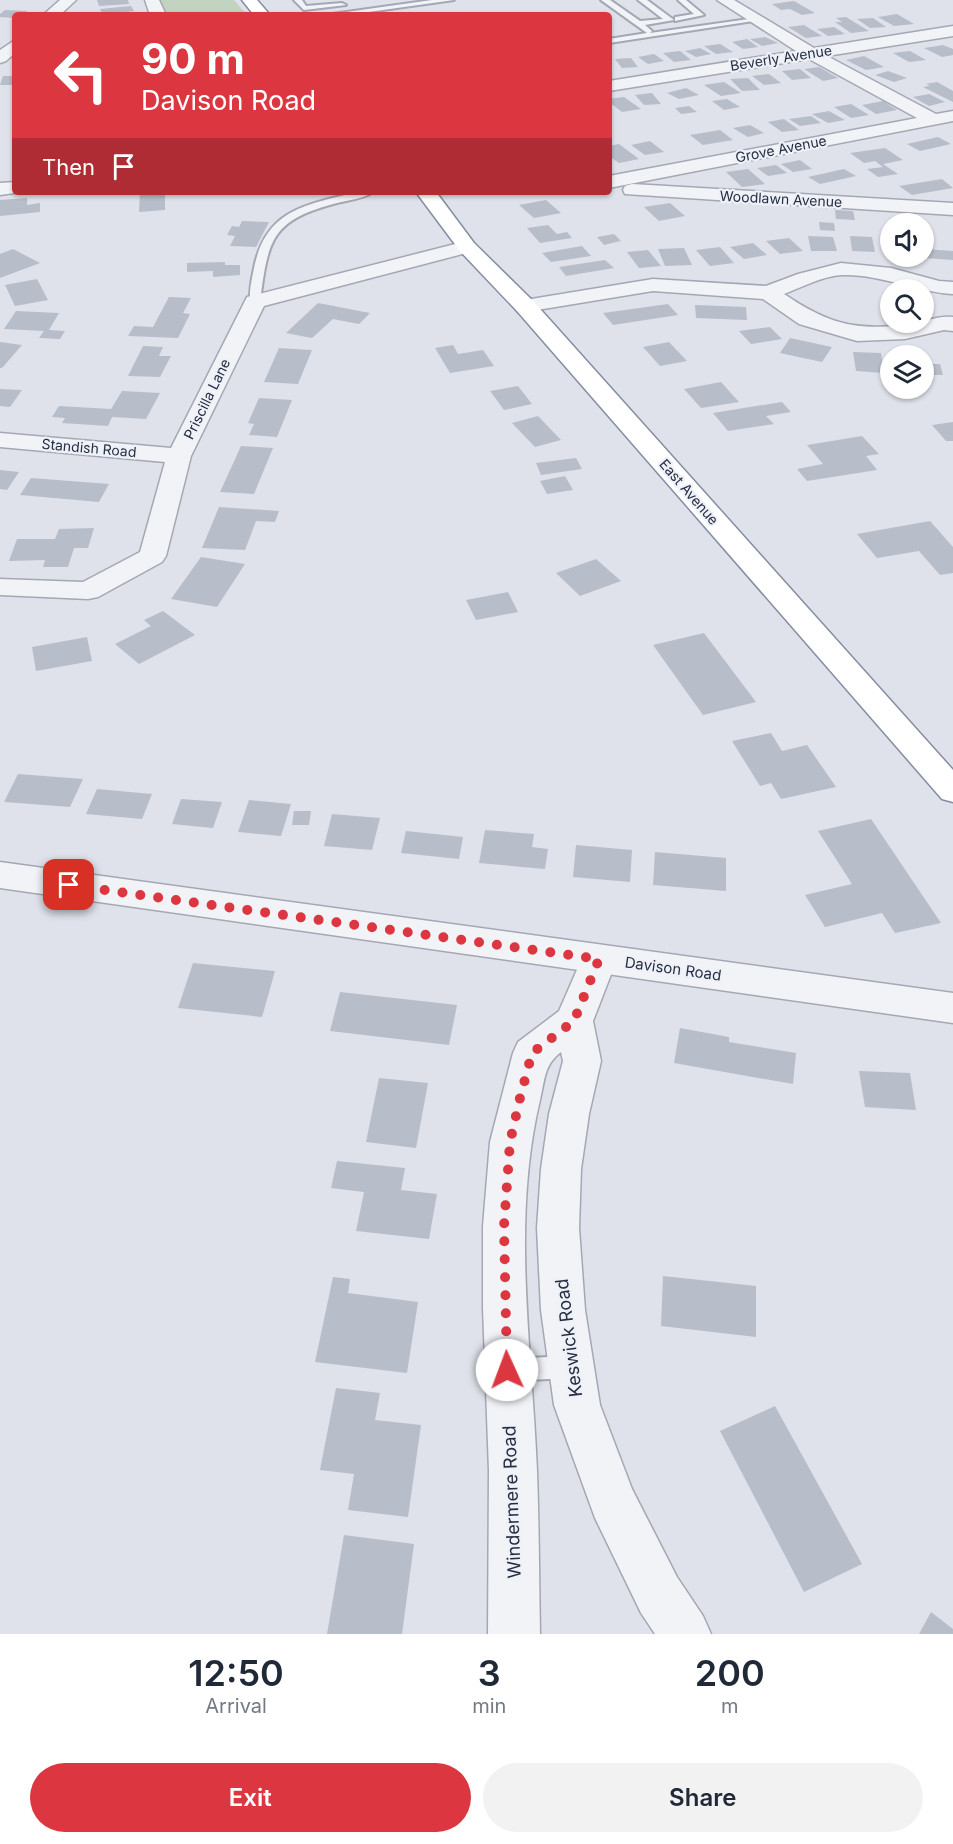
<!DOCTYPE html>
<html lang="en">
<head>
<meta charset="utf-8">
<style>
	body { margin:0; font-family:Inter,sans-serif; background:#f2f2f3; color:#1f2937; height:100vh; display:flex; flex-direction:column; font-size:22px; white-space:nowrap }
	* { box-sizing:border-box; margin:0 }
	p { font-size:20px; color:#747a83 }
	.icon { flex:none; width:33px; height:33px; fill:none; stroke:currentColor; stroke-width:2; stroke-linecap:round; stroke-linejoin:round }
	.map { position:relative; height:1634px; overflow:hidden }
	.sheet { display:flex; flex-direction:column; background:#fff; flex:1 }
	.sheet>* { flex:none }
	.guide { position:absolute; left:12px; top:12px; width:600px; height:183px; border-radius:6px; box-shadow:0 2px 4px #0004; background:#dc3741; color:#fff; overflow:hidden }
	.buttons { position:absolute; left:880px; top:213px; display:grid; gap:12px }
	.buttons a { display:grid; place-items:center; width:54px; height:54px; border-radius:50%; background:#fff; box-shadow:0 2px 4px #0004; font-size:30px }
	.pin { position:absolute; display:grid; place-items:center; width:51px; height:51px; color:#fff; margin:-26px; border-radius:12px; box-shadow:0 3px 9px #0006 }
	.me { position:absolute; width:66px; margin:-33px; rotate:358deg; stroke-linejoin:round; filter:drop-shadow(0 0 4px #0008) }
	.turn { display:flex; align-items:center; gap:21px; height:126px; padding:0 30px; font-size:27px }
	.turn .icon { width:78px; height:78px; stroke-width:2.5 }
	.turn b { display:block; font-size:42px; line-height:51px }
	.then { display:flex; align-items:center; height:57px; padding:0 30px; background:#0003; gap:12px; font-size:22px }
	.eta { display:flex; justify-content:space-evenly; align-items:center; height:102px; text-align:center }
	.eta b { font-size:36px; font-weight:600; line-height:42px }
	.primary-button { display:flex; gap:12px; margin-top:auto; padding:12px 30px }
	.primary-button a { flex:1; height:69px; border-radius:36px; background:#dc3741; color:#fff; font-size:24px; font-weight:600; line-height:69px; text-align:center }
	.primary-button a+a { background:#f2f2f3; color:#1f2937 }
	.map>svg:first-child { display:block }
	.green { fill:#c2d4bf }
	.building { fill:#b8bdca }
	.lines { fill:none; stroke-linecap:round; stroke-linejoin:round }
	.service-casing { stroke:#a4a8b4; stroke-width:4 }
	.minor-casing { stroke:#a4a8b4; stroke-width:3 }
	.tertiary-casing { stroke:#a4a8b4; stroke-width:3 }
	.trunk-casing { stroke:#858da2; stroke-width:3 }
	.service { fill:#f2f3f7; fill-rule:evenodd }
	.minor { fill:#f2f3f7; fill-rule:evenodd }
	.tertiary { fill:#f2f3f7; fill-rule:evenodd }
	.trunk { fill:#fff; fill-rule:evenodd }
	.route { stroke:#dc3741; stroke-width:10; stroke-dasharray:0 18 }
	.labels { text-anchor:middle; stroke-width:4.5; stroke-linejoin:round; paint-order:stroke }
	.far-street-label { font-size:14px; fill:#262e42; stroke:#eef1f7 }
	.street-label { font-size:15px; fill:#262e42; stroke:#eef1f7 }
	.near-street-label { font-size:18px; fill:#262e42; stroke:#eef1f7 }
</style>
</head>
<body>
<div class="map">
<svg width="953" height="1634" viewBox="0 0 953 1634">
	<rect width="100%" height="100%" fill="#dfe2ea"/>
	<path class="green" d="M160 0H234L247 15H166Z"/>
	<g class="building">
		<path d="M97 0H128L129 4 99 6Z"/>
		<path d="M794 1 815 13 802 15 790 9 781 10 772 4Z"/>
		<path d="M131 6 134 11 103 15 100 9Z"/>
		<path d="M5 10 27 11 22 15H15V18L0 17V14Z"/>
		<path d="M897 14 914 24 894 26 878 17Z"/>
		<path d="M846 17 869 31 851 33 835 22H842L836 18Z"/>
		<path d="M873 18 886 27 870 28 857 19Z"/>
		<path d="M804 25 822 36 806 38 788 27Z"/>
		<path d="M834 27 845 34 828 36 817 29Z"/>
		<path d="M765 37 778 43 762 46 750 39Z"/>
		<path d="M747 39 758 47 743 49 732 42Z"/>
		<path d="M720 44 733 52 716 54 704 46Z"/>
		<path d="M943 45 953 49V55L942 57 924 48Z"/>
		<path d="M700 48 711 54 696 57 685 51Z"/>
		<path d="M680 51 691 60 674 62 663 53Z"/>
		<path d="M910 51 926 60 909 62 893 53Z"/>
		<path d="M654 54 664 61 648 64 638 57Z"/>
		<path d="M864 56 884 67 866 70 846 60Z"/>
		<path d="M631 58 638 67 622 68 615 59Z"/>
		<path d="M819 67 838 78 823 81 804 69Z"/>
		<path d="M800 69 811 78 792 80 782 71Z"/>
		<path d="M888 71 907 78 894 82 875 75Z"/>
		<path d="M769 74 781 83 764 85 752 76Z"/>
		<path d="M3 76H15V85H0Z"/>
		<path d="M748 78 760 90 742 91 730 79Z"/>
		<path d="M724 82 741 93 721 96 704 85Z"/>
		<path d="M937 82 953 91V102L923 87 930 86 926 84Z"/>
		<path d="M686 88 699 95 679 99 667 93Z"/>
		<path d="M652 93 661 104 644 105 635 95Z"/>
		<path d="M929 94 945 102 929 106 913 97Z"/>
		<path d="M624 97 641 109 622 112 609 102V99Z"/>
		<path d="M727 99 740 107 724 110 712 101Z"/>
		<path d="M883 101 897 110 876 114 862 105Z"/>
		<path d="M851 104 869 115 851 118 834 107Z"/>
		<path d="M689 106 697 112 681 114 675 108Z"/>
		<path d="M829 111 845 120 828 123 812 114Z"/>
		<path d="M811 116 821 123 800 126 789 119Z"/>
		<path d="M784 119 799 130 782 132 768 122Z"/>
		<path d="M750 125 764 133 748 137 733 128Z"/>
		<path d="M720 130 733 140 703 145 690 135Z"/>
		<path d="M938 137 951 144 920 151 907 144Z"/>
		<path d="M650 141 664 152 645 155 631 145Z"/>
		<path d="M619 144 639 159 619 163 609 156V146Z"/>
		<path d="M885 148 903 160 883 164 898 174 878 177 867 169 883 167 875 161 864 163 850 153Z"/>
		<path d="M800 160 812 169 793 172 781 164Z"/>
		<path d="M776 165 787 173 768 176 757 168Z"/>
		<path d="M748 169 765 184 742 187 726 172Z"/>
		<path d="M844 169 856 176 820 184 808 177Z"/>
		<path d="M942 179 953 188 912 195 899 186Z"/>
		<path d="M140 192H165V210L139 212Z"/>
		<path d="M27 198V205L40 203V212L0 216V200Z"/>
		<path d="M546 200 561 213 534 218 519 205Z"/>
		<path d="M670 203 685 216 659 221 644 207Z"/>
		<path d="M835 210 853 211 855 220 836 219Z"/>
		<path d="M242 221 269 222 256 247 230 246 235 236 227 235 232 226 239 227Z"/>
		<path d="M819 222 834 223 835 231 820 230Z"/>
		<path d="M548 225 557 234 567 232 572 238 540 243 527 228Z"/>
		<path d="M614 234 621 241 604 245 597 237Z"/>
		<path d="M808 236 833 237 837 251H811Z"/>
		<path d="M850 236 872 237 875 252 852 251Z"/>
		<path d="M789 238 803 251 780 254 766 241Z"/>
		<path d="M753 243 767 255 744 259 730 247Z"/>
		<path d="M582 246 591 256 551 262 542 253Z"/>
		<path d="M720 247 734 263 710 266 696 250Z"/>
		<path d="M684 248 692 265 665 266 658 249Z"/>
		<path d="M13 249 40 263 0 278V254Z"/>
		<path d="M924 249 953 251V260L924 258Z"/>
		<path d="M648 250 661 266 639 268 627 252Z"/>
		<path d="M605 260 614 268 566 276 559 267Z"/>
		<path d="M225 262V265H240V275L213 277V271L187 272V263Z"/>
		<path d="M37 279 48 300 15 306 5 285Z"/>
		<path d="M169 297 191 298 183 313 190 314 178 338 128 336 134 326 153 327Z"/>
		<path d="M318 303 370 313 359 324 333 319 312 338 286 333Z"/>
		<path d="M668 304 678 315 613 325 603 313Z"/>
		<path d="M695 305 746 307 747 320 696 318Z"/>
		<path d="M16 311 59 313 49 330 65 331 60 339 39 338 44 331 4 329Z"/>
		<path d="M770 327 782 339 751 344 739 331Z"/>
		<path d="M790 338 832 347 822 362 780 353Z"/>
		<path d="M0 342 22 345 2 368H0Z"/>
		<path d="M669 342 687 361 660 366 643 347Z"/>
		<path d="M453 345 458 354 483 350 494 366 450 373 435 348Z"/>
		<path d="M143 346 163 347 159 356H171L160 377 128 376Z"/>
		<path d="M279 348 312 350 298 384 264 382Z"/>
		<path d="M853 352 881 353 884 373 856 371Z"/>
		<path d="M924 364H940L943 375H931L933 382 924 381Z"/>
		<path d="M721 382 739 402 701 408 684 389Z"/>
		<path d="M518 386 532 404 504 410 490 391Z"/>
		<path d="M0 389 22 390 10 407 0 406Z"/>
		<path d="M122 391 160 393 146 419 112 417 108 426 62 423 65 418 52 417 59 406 111 409Z"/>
		<path d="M259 398 292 400 277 437 249 435 254 424 248 423Z"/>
		<path d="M782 402 791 412 766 416 774 424 728 431 713 413Z"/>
		<path d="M538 416 561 440 535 447 512 423Z"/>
		<path d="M953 422V441H946L932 425Z"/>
		<path d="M862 436 879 454 866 456 877 470 807 481 797 469 823 464 807 445Z"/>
		<path d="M241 446 273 448 254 494 220 492Z"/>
		<path d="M576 458 582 469 541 475 536 463Z"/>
		<path d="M0 470 19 472 7 490 0 489Z"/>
		<path d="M565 476 573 490 547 494 540 481Z"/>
		<path d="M31 478 109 484 99 502 20 495Z"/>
		<path d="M219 507 279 511 275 522 256 521 245 550 202 548Z"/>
		<path d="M930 521 953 547V573L940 575 919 551 877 558 857 534Z"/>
		<path d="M94 528 88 548H74L68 567H43L45 560 9 561 17 539H55L59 529Z"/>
		<path d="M201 557 245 564 217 607 171 599Z"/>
		<path d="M596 559 621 581 580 596 556 573Z"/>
		<path d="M508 592 518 612 476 620 466 600Z"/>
		<path d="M163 611 195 635 139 664 115 644 151 626 144 620Z"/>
		<path d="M704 633 756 702 703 715 653 645Z"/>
		<path d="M87 637 92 661 36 671 32 647Z"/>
		<path d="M771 733 782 751 807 745 836 787 781 799 771 783 760 786 732 741Z"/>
		<path d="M18 774 83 779 70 807 4 802Z"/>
		<path d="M97 789 152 794 142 819 86 814Z"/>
		<path d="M181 799 222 802 213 828 172 824Z"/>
		<path d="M249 800 291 804 281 836 238 832Z"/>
		<path d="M294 811H311L309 825H292Z"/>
		<path d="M332 814 380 818 372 850 324 846Z"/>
		<path d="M871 819 941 923 895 933 882 913 825 927 805 895 852 884 818 831Z"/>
		<path d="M485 830 534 834 532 847 548 849 545 869 479 863Z"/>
		<path d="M406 831 463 837 459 859 401 853Z"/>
		<path d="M576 845 632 850 630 882 573 877Z"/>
		<path d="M655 852 726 858V891L653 885Z"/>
		<path d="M193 963 275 971 262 1017 178 1008Z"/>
		<path d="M340 992 457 1005 449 1045 330 1031Z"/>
		<path d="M680 1028 729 1037V1042L796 1053 793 1084 674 1063Z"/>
		<path d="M859 1071 910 1073 916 1110 865 1107Z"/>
		<path d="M379 1078 428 1083 416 1148 366 1142Z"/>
		<path d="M337 1161 405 1168 401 1190 437 1194 429 1239 356 1231 364 1192 331 1188Z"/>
		<path d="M663 1276 756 1286V1337L661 1326Z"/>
		<path d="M333 1277 350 1279 348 1293 418 1302 407 1373 315 1362Z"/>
		<path d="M336 1388 380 1393 375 1420 421 1425 408 1517 348 1510 354 1474 320 1470Z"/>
		<path d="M775 1406 862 1564 804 1592 720 1431Z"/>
		<path d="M344 1535 414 1544 402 1634H327Z"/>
		<path d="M931 1612 953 1629V1634H919Z"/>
	</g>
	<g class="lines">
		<defs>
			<g id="service">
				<path d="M294 0H302L306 6 342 3 346 5 304 10Z"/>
				<path d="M432 0H454L347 15H325Z"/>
				<path d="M601 0H610L640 21 663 19 638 0H647L674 20 645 25 652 31 650 33 756 18 760 20 609 43V39L647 33Z"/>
				<path d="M678 0H686L704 15 675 21V17L694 14Z"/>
				<path d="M357 192H373C364 199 348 200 337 203 272 220 268 238 260 302L259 304H251C248 294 252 279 254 268 266 209 306 205 357 192Z"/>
				<path d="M569 1356 577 1359 580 1367 577 1375 569 1378 508 1381 500 1378 497 1370 500 1362 508 1359Z"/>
			</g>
			<g id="minor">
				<path d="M60 0H76L60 15H43Z"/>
				<path d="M145 0H159L166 15H150Z"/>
				<path d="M717 0H734L814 48 953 26V36L827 56 936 114 953 111V121L609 188V176L917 118 809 59 609 91V81L796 51Z"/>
				<path d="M15 40V53L6 61 0 63V50Z"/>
				<path d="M15 182V192H22L0 195V183Z"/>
				<path d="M632 184 953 203V215L625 194 623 190 625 186Z"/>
				<path d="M467 241 474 243 477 247 474 251 264 306 191 456 166 556 162 562 98 597 88 599 0 595V579L83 582 140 552 165 462 0 447V433L171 448 247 297Z"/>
				<path d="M841 263 891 268 939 281 953 282V294C916 292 881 274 842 275 823 276 802 287 784 294 826 322 852 331 903 325 921 324 935 315 953 317V331L944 330 905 339 857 341 799 324 763 299 653 291 525 312 517 311 514 306 517 301 525 300 653 279 766 286 798 274Z"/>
				<path d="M599 945 612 949 617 959 593 1021 601 1061 589 1114 581 1169 579 1228 585 1310 600 1405 632 1489 677 1577 703 1616 711 1634H655L641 1613 595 1518 554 1405 541 1310 537 1228 541 1169 549 1114 563 1061 561 1052C544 1065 545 1079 540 1100 511 1221 532 1347 537 1471 539 1525 539 1580 540 1634H488L489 1471 483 1308V1226L490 1142 513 1053 518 1042 559 1011 586 949Z"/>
			</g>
			<path id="tertiary" d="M0 862 953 993V1023L0 888Z"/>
			<g id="trunk">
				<path d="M242 0H257L270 15H254Z"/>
				<path d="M416 192H436L474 243 533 301 953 770V802L942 799 517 311 460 251Z"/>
			</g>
		</defs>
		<use href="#service" class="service-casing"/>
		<use href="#minor" class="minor-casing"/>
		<use href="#tertiary" class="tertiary-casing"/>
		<use href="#trunk" class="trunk-casing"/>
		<use href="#service" class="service"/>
		<use href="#minor" class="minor"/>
		<use href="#tertiary" class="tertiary"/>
		<use href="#trunk" class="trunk"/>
	</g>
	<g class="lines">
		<path class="route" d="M69 885 599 959 574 1021 532 1053 520 1098 510 1142 504 1226 507 1370"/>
	</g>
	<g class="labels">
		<g class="far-street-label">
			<text transform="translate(781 58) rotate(-9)" y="5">Beverly Avenue</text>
			<text transform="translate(781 149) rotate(-11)" y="5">Grove Avenue</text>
			<text transform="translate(781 199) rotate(3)" y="5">Woodlawn Avenue</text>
			<text transform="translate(207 399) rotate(-64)" y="5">Priscilla Lane</text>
			<text transform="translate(89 448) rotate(5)" y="5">Standish Road</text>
			<text transform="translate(689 492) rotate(49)" y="5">East Avenue</text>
		</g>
		<g class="street-label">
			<text transform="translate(673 969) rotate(8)" y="5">Davison Road</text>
		</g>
		<g class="near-street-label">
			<text transform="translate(569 1338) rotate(-97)" y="6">Keswick Road</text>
			<text transform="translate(512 1502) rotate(-92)" y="6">Windermere Road</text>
		</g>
	</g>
</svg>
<div class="buttons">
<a><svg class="icon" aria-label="sound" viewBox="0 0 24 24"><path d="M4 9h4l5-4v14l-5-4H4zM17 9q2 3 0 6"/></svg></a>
<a><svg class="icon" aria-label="search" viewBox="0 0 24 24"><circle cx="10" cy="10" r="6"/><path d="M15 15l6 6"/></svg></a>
<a><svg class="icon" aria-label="layers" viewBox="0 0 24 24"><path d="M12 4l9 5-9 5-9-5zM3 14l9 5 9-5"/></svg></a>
</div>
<div class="pin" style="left:69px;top:885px;background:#d93025"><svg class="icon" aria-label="arrive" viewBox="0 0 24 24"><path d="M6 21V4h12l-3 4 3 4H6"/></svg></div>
<svg class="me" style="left:507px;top:1370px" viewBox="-20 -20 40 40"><circle r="19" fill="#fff"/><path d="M0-13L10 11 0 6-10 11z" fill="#dc3741"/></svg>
<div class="guide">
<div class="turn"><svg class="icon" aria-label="left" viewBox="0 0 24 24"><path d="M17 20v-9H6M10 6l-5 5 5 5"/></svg><div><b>90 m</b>Davison Road</div></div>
<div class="then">Then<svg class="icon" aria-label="arrive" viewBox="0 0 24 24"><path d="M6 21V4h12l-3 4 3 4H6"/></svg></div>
</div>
</div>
<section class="sheet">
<div class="eta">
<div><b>12:50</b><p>Arrival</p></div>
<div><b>3</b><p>min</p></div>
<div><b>200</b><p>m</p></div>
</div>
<div class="primary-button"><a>Exit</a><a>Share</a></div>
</section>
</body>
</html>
